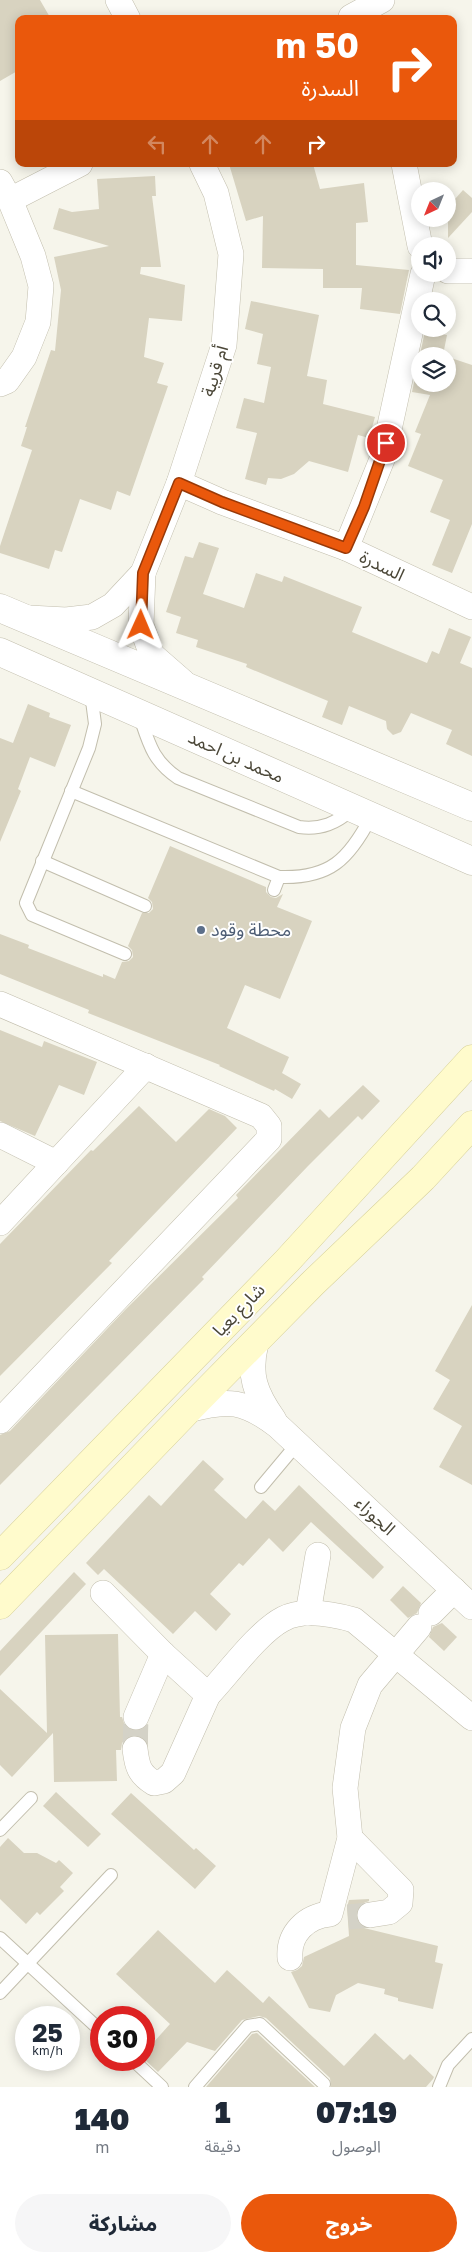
<!DOCTYPE html>
<html lang="ar">
<head>
<meta charset="utf-8">
<style>
	body { margin:0; font-family:"Golos Text","Noto Sans Arabic",sans-serif; background:#f6f6f7; color:#1f2937; direction:rtl; height:100vh; display:flex; flex-direction:column; font-size:19px; white-space:nowrap }
	* { box-sizing:border-box; margin:0 }
	p { font-size:16px; color:#747a83 }
	.icon { flex:none; width:28px; height:28px; fill:none; stroke:currentColor; stroke-width:2; stroke-linecap:round; stroke-linejoin:round }
	.map { position:relative; height:2087px; overflow:hidden; direction:ltr }
	.sheet { display:flex; flex-direction:column; background:#fff; flex:1 }
	.sheet>* { flex:none }
	.banner { position:absolute; left:15px; top:15px; width:442px; height:152px; border-radius:10px; box-shadow:0 2px 12px #0003; direction:rtl; background:#ea580c; color:#fff; overflow:hidden }
	.needle { width:32px; rotate:223deg }
	.controls { position:absolute; left:411px; top:182px; display:grid; gap:10px }
	.controls a { display:grid; place-items:center; width:45px; height:45px; border-radius:50%; background:#fff; box-shadow:0 2px 12px #0003; font-size:25px }
	.speed { position:absolute; left:15px; top:2006px; display:flex; gap:10px; font-size:25px; font-weight:700; text-align:center }
	.speed>* { display:grid; place-content:center; width:65px; height:65px; border-radius:50%; background:#fff; box-shadow:0 2px 12px #0003; line-height:1 }
	.speed small { font-size:12px; font-weight:400 }
	.speed .limit { border:8px solid #d22; background:#fff; color:#111 }
	.pin { position:absolute; display:grid; place-items:center; width:42px; height:42px; color:#fff; margin:-21px; border:2px solid #fff; border-radius:50%; box-shadow:0 1px 5px #0007 }
	.me { position:absolute; width:55px; margin:-28px; rotate:1deg; stroke-linejoin:round; filter:drop-shadow(0 0 4px #0008) }
	.turn { display:flex; align-items:center; gap:18px; height:105px; padding:0 15px; font-size:22px }
	.turn .icon { width:65px; height:65px; stroke-width:2.5 }
	.turn b { display:block; font-size:35px; line-height:42px }
	.lanes { display:flex; align-items:center; height:48px; padding:0 15px; background:#0003; justify-content:center; gap:25px; direction:ltr }
	.lanes .off { opacity:.35 }
	.eta { display:flex; justify-content:space-evenly; align-items:center; height:85px; text-align:center }
	.eta b { font-size:30px; font-weight:800; line-height:35px }
	.primary-button { display:flex; gap:10px; margin-top:auto; padding:10px 15px }
	.primary-button a { flex:1; height:58px; border-radius:30px; background:#ea580c; color:#fff; font-size:20px; font-weight:800; line-height:58px; text-align:center }
	.primary-button a+a { background:#f6f6f7; color:#1f2937 }
	.map>svg:first-child { display:block }
	.building { fill:#d8d3c0 }
	.lines { fill:none; stroke-linecap:round; stroke-linejoin:round }
	.minor-tunnel { stroke:#d4d2c7; stroke-width:25; stroke-dasharray:25 12; stroke-linecap:butt }
	.service-casing { stroke:#c2bead; stroke-width:14 }
	.minor-casing { stroke:#c2bead; stroke-width:26 }
	.tertiary-casing { stroke:#c2bead; stroke-width:29 }
	.secondary-casing { stroke:#d7d19a; stroke-width:29 }
	.service { stroke:#fff; stroke-width:12 }
	.minor { stroke:#fff; stroke-width:25 }
	.tertiary { stroke:#fff; stroke-width:28 }
	.secondary { stroke:#fffbcc; stroke-width:28 }
	.route-casing { stroke:#983908; stroke-width:12 }
	.route { stroke:#ea580c; stroke-width:9 }
	.service-dot { fill:#5c6f8a; stroke:#fff; stroke-width:2 }
	.labels { text-anchor:middle; stroke-width:4; stroke-linejoin:round; paint-order:stroke }
	.street-label { font-size:18px; fill:#4b4738; stroke:#fff }
	.service-label { font-size:18px; fill:#4e5e75; stroke:#fff; text-anchor:start }
</style>
</head>
<body>
<div class="map">
<svg width="472" height="2087" viewBox="0 0 472 2087">
	<rect width="100%" height="100%" fill="#f6f5eb"/>
	<g class="building">
		<path d="M0 0H40L51 19H19V70L0 81Z"/>
		<path d="M229 164H313L320 189 364 183 368 222 356 223V265L409 270 400 314 360 309 362 288H323V269L262 268 263 216 246 221Z"/>
		<path d="M155 176 156 196H152L161 267H141L140 274 185 285 182 321 149 318 144 357 164 363 157 383 168 386 130 496 117 491 111 510 80 499 62 552 55 550 49 569 0 553V546L32 450 21 446 27 427H25L51 350 55 351 61 290 54 257 109 246 53 229 59 208 72 212 99 209 97 179Z"/>
		<path d="M463 190 472 198V212L448 238V207Z"/>
		<path d="M251 301 319 315 307 376 327 380 323 404 375 417 369 438 358 435 348 472 309 461 294 474 281 479 268 478 266 485 245 479 257 433 236 428 244 398 264 403 271 367 257 364 263 334 245 329Z"/>
		<path d="M425 331 447 335 443 355 446 356H420V384H448V357L472 365V524L452 573 432 565 450 520 430 512 443 480 408 466 421 434 415 432 430 395 412 392Z"/>
		<path d="M199 542 219 548 203 594 244 608 256 573 282 582 284 576 362 607 352 632 427 663 432 651 439 654 449 628 471 637 460 663 472 668V756L446 744 452 730 411 713 401 732 393 735 387 729 386 721 349 706 342 725 322 717 328 701 246 667 247 664 196 647 198 640 176 633 181 617 166 612 185 556 193 558Z"/>
		<path d="M28 704 50 713 49 717 71 725 55 767 30 757 18 789 21 791 0 842V738L13 743Z"/>
		<path d="M170 846 266 887V892L271 897 276 898 283 894 277 907 312 921 280 999 245 985 227 1028 289 1057 282 1073 301 1084 292 1099 275 1089 274 1091 219 1066 220 1065 88 1013 89 1010 0 974V934L29 945 28 948 103 977V974L115 979 122 962 129 961 133 957 132 950 128 946 142 913H149L153 909 152 902 148 898Z"/>
		<path d="M0 1030 42 1047 44 1041 97 1062 84 1095 59 1085 35 1136 0 1121Z"/>
		<path d="M363 1085 380 1101 362 1120 358 1116 308 1166 202 1277 204 1279 0 1485V1435L10 1431 125 1310 238 1198 236 1195 320 1109 329 1118Z"/>
		<path d="M139 1106 176 1142 209 1109 225 1116 237 1128 109 1261 112 1263 0 1376V1244L91 1150 93 1151Z"/>
		<path d="M472 1305V1485L439 1467 462 1426 433 1409 450 1380 435 1371Z"/>
		<path d="M203 1460 224 1479 214 1490 246 1519 263 1500 275 1511 299 1485 384 1567 373 1579 311 1522 283 1552 269 1538 243 1566 239 1563 210 1594 231 1614 216 1631 195 1611 173 1634 104 1569 98 1575 86 1563 149 1495 161 1506Z"/>
		<path d="M74 1572 86 1584 0 1676V1651Z"/>
		<path d="M403 1586 421 1603 417 1613 408 1618 390 1600Z"/>
		<path d="M442 1623 457 1637 444 1651 429 1637 433 1627Z"/>
		<path d="M118 1634 120 1717H122L125 1726 131 1730 138 1731 148 1724V1745L140 1736 133 1735 126 1738 122 1743 121 1750H116L117 1781 54 1782 53 1733 12 1777 0 1765V1689L47 1733 45 1635Z"/>
		<path d="M56 1792 101 1834 88 1847 43 1806Z"/>
		<path d="M131 1793 194 1850 196 1848 216 1866 195 1889 111 1814Z"/>
		<path d="M8 1838 24 1853H37L56 1863 59 1860 73 1873 60 1887 64 1891 40 1915 37 1912 26 1924 0 1899V1847Z"/>
		<path d="M369 1899V1901L361 1904 356 1910V1918L359 1924 364 1928 438 1946 435 1962 443 1964 433 2009 398 2001V1998L384 1994 385 1989 358 1983 336 1995 330 2012 309 2008 291 1972 297 1970 302 1966 304 1957 349 1936 347 1907 349 1900Z"/>
		<path d="M158 1930 215 1983 227 1970 263 2003 269 1996 344 2066 375 2033 404 2060 410 2054 434 2077 433 2079 426 2087H331L330 2078 266 2018 259 2016 242 2020 215 2051 187 2042 158 2072 144 2059V2053L170 2024 116 1974Z"/>
		<path d="M257 2033 315 2087H206L252 2034Z"/>
	</g>
	<g class="lines">
		<g class="minor-tunnel">
			<path d="M135 1749 136 1717"/>
			<path d="M348 1917 370 1915"/>
		</g>
		<defs>
			<g id="service">
				<path d="M91 693 95 724 89 748 26 903 32 915 125 954"/>
				<path d="M140 717C149 744 153 761 178 778L299 827C322 830 336 823 353 809"/>
				<path d="M71 791 279 877C330 879 349 859 371 817"/>
				<path d="M42 861 145 906"/>
				<path d="M274 890 279 877"/>
				<path d="M261 1487 297 1444"/>
				<path d="M0 1830 31 1798"/>
				<path d="M0 1938 101 2031"/>
				<path d="M0 1993 111 1875"/>
				<path d="M133 2060 162 2087"/>
				<path d="M195 2087 248 2026 260 2024 324 2084"/>
				<path d="M439 2087 448 2065 472 2039"/>
			</g>
			<g id="minor">
				<path d="M118 0 128 19"/>
				<path d="M351 17 382 0"/>
				<path d="M404 164 420 246"/>
				<path d="M0 182 10 200 33 256 41 286 38 322 24 357 7 381 0 384"/>
				<path d="M10 200 80 164"/>
				<path d="M448 271H472"/>
				<path d="M179 483 222 502 346 548 472 607"/>
				<path d="M346 548 383 457 423 274"/>
				<path d="M143 573 141 625 152 655 183 682"/>
				<path d="M29 618 66 620 92 617 113 605 143 573 179 483 224 345 231 254 216 193 202 164"/>
				<path d="M0 1004 261 1116 269 1126V1139L0 1421"/>
				<path d="M0 1135 56 1163"/>
				<path d="M0 1223 146 1066"/>
				<path d="M256 1343C248 1375 255 1393 274 1420"/>
				<path d="M188 1410C229 1399 244 1400 278 1426L472 1607"/>
				<path d="M103 1593 163 1654 208 1695 173 1773 164 1781 154 1783C139 1774 137 1766 135 1749"/>
				<path d="M308 1613 318 1555"/>
				<path d="M431 1613 454 1590"/>
				<path d="M208 1695C228 1674 258 1632 283 1619 303 1608 333 1614 354 1620L472 1718"/>
				<path d="M136 1717 163 1654"/>
				<path d="M350 1838 401 1890 400 1903 389 1912 370 1915"/>
				<path d="M290 1958C288 1934 306 1916 330 1914L350 1838 345 1788 353 1728 370 1685 419 1627"/>
			</g>
			<g id="tertiary">
				<path d="M0 608 472 807"/>
				<path d="M0 652 472 861"/>
			</g>
			<g id="secondary">
				<path d="M0 1556 287 1261 472 1059"/>
				<path d="M0 1605 188 1410 312 1284 423 1178 472 1125"/>
			</g>
		</defs>
		<use href="#service" class="service-casing"/>
		<use href="#minor" class="minor-casing"/>
		<use href="#tertiary" class="tertiary-casing"/>
		<use href="#secondary" class="secondary-casing"/>
		<use href="#service" class="service"/>
		<use href="#minor" class="minor"/>
		<use href="#tertiary" class="tertiary"/>
		<use href="#secondary" class="secondary"/>
	</g>
	<g class="lines">
		<defs>
			<path id="route" d="M141 625 143 573 179 483 222 502 346 548 364 507 386 443"/>
		</defs>
		<use href="#route" class="route-casing"/>
		<use href="#route" class="route"/>
	</g>
	<circle class="service-dot" cx="201" cy="930" r="5"/>
	<g class="labels">
		<g class="street-label">
			<text transform="translate(215 371) rotate(-73)" y="6">أم قريبة</text>
			<text transform="translate(382 566) rotate(26)" y="6">السدرة</text>
			<text transform="translate(236 757) rotate(24)" y="6">محمد بن احمد</text>
			<text transform="translate(239 1310) rotate(-46)" y="6">شارع بعيا</text>
			<text transform="translate(375 1516) rotate(43)" y="6">الجوزاء</text>
		</g>
		<g class="service-label">
			<text x="211" y="936">محطة وقود</text>
		</g>
	</g>
</svg>
<div class="controls">
<a><svg class="needle" viewBox="-14 -14 28 28"><path d="M0-13l5 13h-10z" fill="#e53935"/><path d="M0 13l5-13h-10z" fill="#747a83"/></svg></a>
<a><svg class="icon" aria-label="sound" viewBox="0 0 24 24"><path d="M4 9h4l5-4v14l-5-4H4zM17 9q2 3 0 6"/></svg></a>
<a><svg class="icon" aria-label="search" viewBox="0 0 24 24"><circle cx="10" cy="10" r="6"/><path d="M15 15l6 6"/></svg></a>
<a><svg class="icon" aria-label="layers" viewBox="0 0 24 24"><path d="M12 4l9 5-9 5-9-5zM3 14l9 5 9-5"/></svg></a>
</div>
<div class="speed"><div>25<small>km/h</small></div><div class="limit">30</div></div>
<div class="pin" style="left:386px;top:443px;background:#d93025"><svg class="icon" aria-label="arrive" viewBox="0 0 24 24"><path d="M6 21V4h12l-3 4 3 4H6"/></svg></div>
<svg class="me" style="left:141px;top:625px" viewBox="-20 -20 40 40"><path d="M0-17L14 15 0 8-14 15z" fill="#ea580c" stroke="#fff" stroke-width="4"/></svg>
<div class="banner">
<div class="turn"><svg class="icon" aria-label="right" viewBox="0 0 24 24"><path d="M7 20v-9h11M14 6l5 5-5 5"/></svg><div><b>50 m</b>السدرة</div></div>
<div class="lanes"><svg class="icon off" aria-label="left" viewBox="0 0 24 24"><path d="M17 20v-9H6M10 6l-5 5 5 5"/></svg><svg class="icon off" aria-label="ahead" viewBox="0 0 24 24"><path d="M12 20V5M6 11l6-6 6 6"/></svg><svg class="icon off" aria-label="ahead" viewBox="0 0 24 24"><path d="M12 20V5M6 11l6-6 6 6"/></svg><svg class="icon" aria-label="right" viewBox="0 0 24 24"><path d="M7 20v-9h11M14 6l5 5-5 5"/></svg></div>
</div>
</div>
<section class="sheet">
<div class="eta">
<div><b>07:19</b><p>الوصول</p></div>
<div><b>1</b><p>دقيقة</p></div>
<div><b>140</b><p>m</p></div>
</div>
<div class="primary-button"><a>خروج</a><a>مشاركة</a></div>
</section>
</body>
</html>
